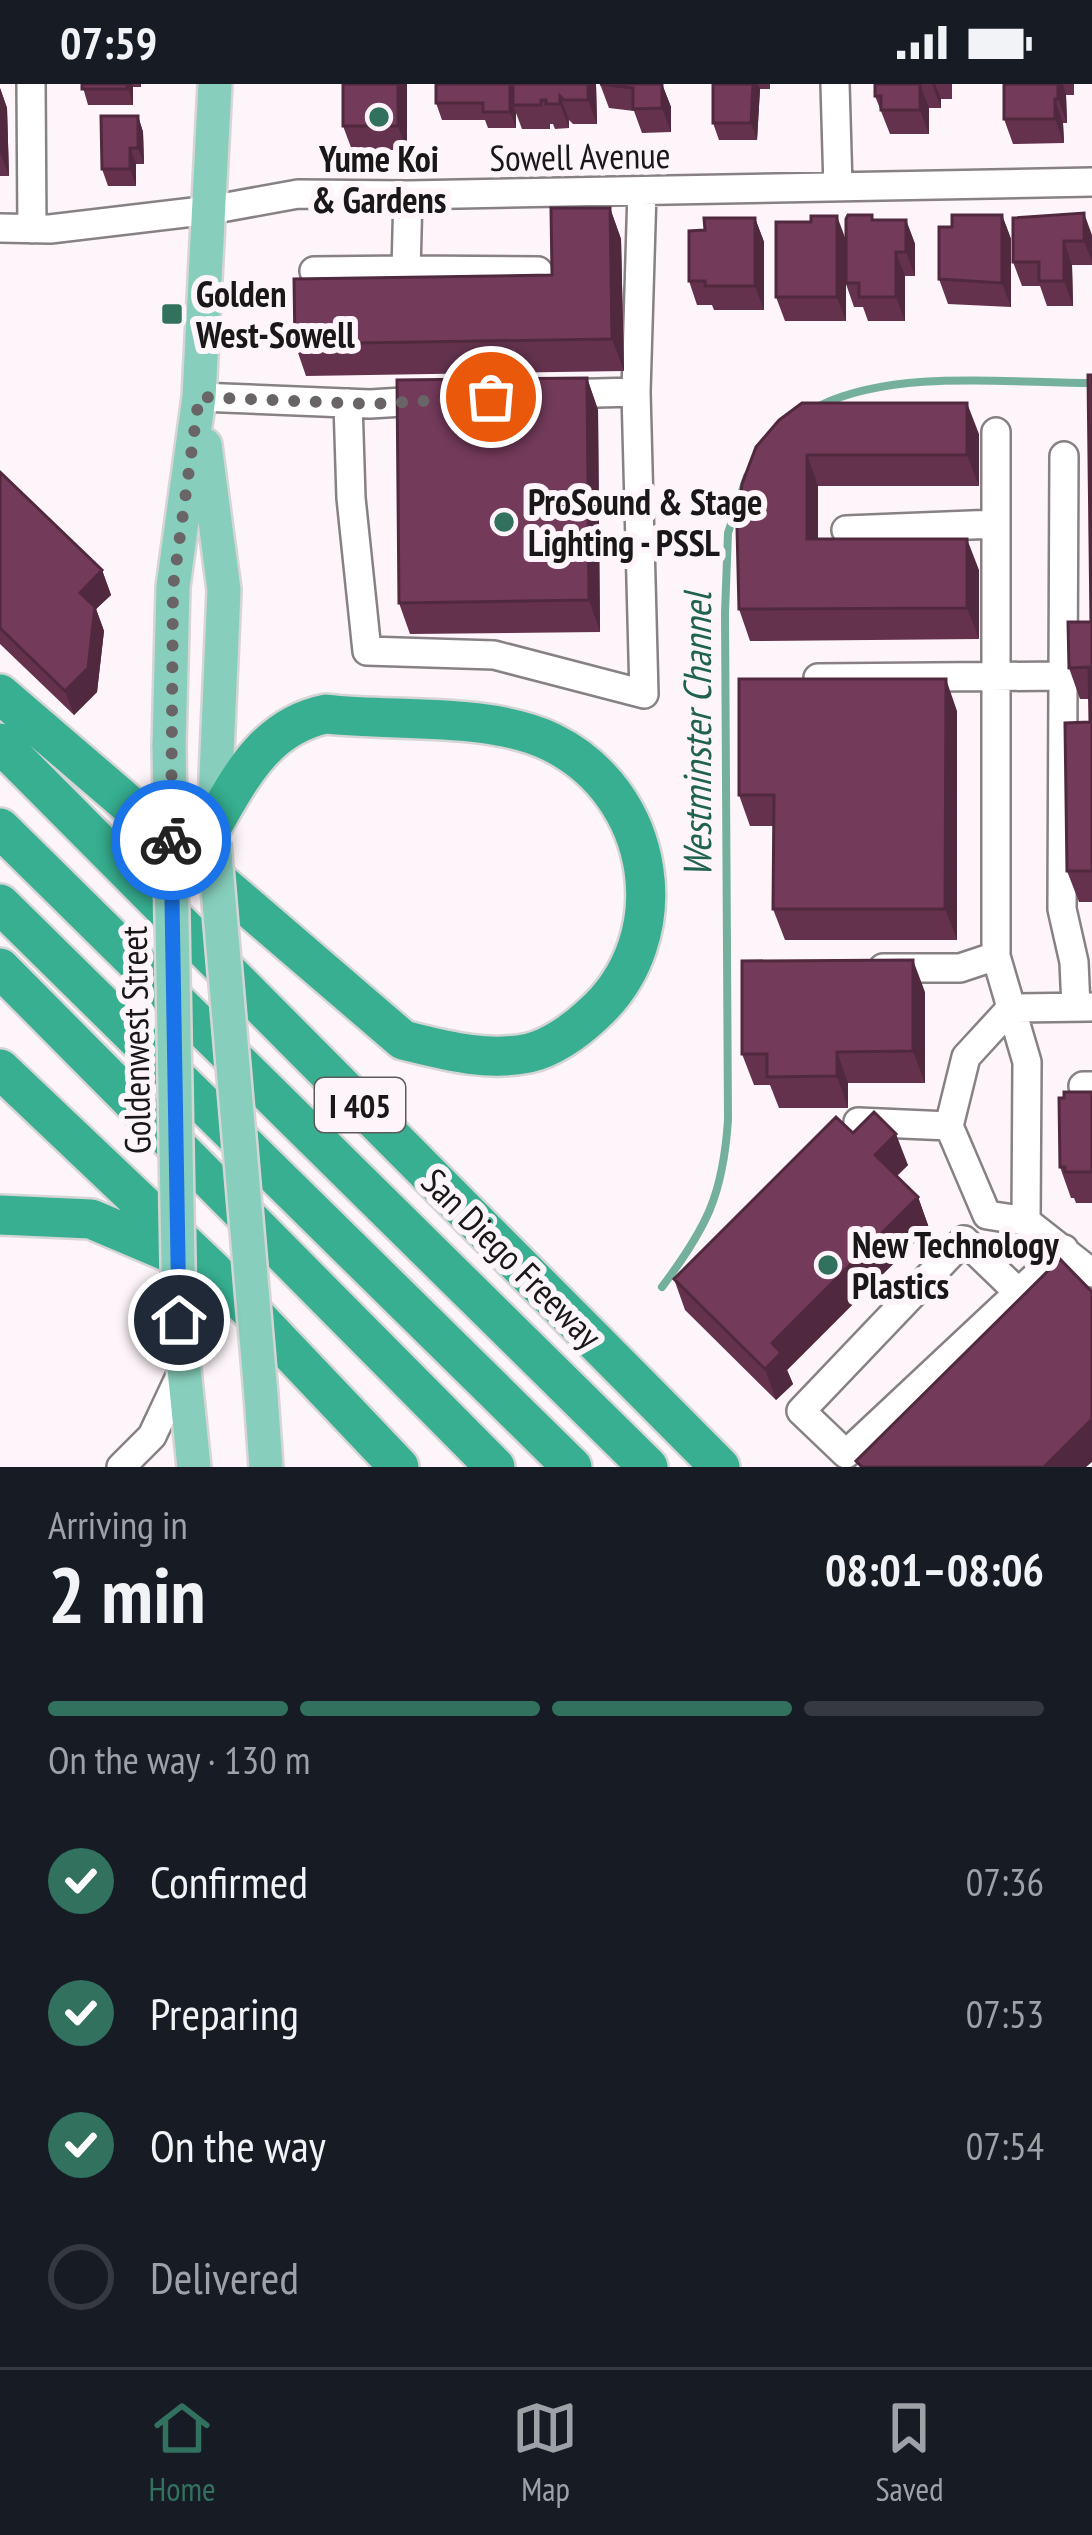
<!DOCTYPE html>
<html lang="en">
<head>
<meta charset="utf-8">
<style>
  body { margin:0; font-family:"PT Sans Narrow",sans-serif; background:#242831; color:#f1f3f6; height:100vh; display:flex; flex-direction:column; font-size:45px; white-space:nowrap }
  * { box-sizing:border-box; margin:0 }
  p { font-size:39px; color:#9ea1a6 }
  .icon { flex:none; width:66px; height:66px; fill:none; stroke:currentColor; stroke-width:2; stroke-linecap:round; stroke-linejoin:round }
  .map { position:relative; height:1383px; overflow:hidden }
  .details { display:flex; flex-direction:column; background:#171b24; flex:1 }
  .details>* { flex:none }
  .pin { position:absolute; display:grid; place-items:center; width:102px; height:102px; color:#fff; margin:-51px; border:6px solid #fff; border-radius:50%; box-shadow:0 3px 12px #0007 }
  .courier { position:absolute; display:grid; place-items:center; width:120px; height:120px; margin:-60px; border:9px solid #1a73e8; border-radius:50%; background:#fff; color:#222; box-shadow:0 3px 15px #0007 }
  .summary em { font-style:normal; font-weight:700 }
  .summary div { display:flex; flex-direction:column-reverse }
  .summary { display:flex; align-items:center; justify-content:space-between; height:204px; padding:0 48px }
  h1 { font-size:78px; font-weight:700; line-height:90px }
  .bar { display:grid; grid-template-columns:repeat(4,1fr); gap:18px 12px; align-content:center; height:144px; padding:0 48px }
  .bar i { height:15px; border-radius:9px; background:#363941 }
  .bar .current { background:#32715e }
  .bar p { grid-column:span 4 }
  ol { padding:0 48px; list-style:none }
  li { display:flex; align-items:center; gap:36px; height:132px }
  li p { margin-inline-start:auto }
  li .icon { padding:12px; border-radius:50%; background:#32715e; color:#fff; stroke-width:4 }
  li:last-child { color:#9ea1a6 }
  li i { width:66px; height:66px; border:6px solid #363941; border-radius:50% }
  .status { display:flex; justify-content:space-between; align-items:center; height:84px; padding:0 60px; background:#171b24; direction:ltr }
  .status svg { height:33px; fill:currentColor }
  .tab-bar { display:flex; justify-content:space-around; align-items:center; height:168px; border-top:3px solid #363941; background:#171b24; font-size:33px; color:#9ea1a6 }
  .tab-bar a { display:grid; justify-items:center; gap:6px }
  .tab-bar .current { color:#32715e }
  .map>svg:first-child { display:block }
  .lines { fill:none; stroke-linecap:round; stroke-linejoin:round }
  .stream { stroke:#75b09d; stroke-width:8 }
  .minor-casing { stroke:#888184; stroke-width:32 }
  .major-casing { stroke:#d6d5d5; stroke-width:38 }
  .highway-casing { stroke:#d6d5d5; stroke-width:44 }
  .minor { stroke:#fff; stroke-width:27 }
  .major { stroke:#87cfbc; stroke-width:33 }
  .highway { stroke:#37af90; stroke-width:39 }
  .major-bridge-casing { stroke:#d6d5d5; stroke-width:38; stroke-linecap:butt }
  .major-bridge { stroke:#87cfbc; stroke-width:33 }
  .wall { fill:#64324d }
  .shaded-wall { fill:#51293f }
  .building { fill:#743a5a; stroke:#51293f; stroke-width:3 }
  .done { stroke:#696567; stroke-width:12; stroke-dasharray:0 21.6 }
  .route { stroke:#1a73e8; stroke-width:15 }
  .poi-dot { fill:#32715e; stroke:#fdf5f9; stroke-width:4.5 }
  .labels { text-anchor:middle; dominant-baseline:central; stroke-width:12; stroke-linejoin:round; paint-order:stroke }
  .shield { fill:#fdf5f9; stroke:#5d5a5c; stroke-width:3 }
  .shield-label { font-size:33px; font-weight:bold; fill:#191718 }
  .street-label { font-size:36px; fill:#191718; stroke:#fdf5f9 }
  .poi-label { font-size:36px; font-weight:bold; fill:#191718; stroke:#fdf5f9; text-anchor:start }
  .water-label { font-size:39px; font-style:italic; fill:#206250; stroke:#fdf5f9 }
</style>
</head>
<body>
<div class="status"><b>07:59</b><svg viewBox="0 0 49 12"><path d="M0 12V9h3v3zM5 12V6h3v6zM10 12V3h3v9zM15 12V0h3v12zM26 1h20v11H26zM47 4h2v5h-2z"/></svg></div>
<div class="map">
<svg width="1092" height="1383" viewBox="0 0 1092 1383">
  <rect width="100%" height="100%" fill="#fdf5f9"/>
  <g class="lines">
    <!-- stream -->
    <path class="stream" d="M821,321c77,-36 186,-22 271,-22
      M662,1203c45,-60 61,-92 66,-167l-3,-507 3,-80 19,-57"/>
    <!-- minor casing -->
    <g class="minor-casing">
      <path id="minor" d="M31,0l1,145
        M835,0l3,103
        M408,111l-2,75 132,1
        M0,144l50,1 160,-19 88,-16 110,1 684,-13
        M314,187l92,-1
        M636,308l6,-201
        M199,313l171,7 65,-4
        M348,319l3,95 16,153 127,4 150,39 -8,-302 -79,2
        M996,348v524l31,106 -1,159 66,52
        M1064,372l-2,453 12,53 2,45
        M846,446l150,-6
        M818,594l245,-2
        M883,884h77l36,-12
        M1011,924l-45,49 -17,69 38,89 39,6
        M1011,924l79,-1
        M1083,1002h9
        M858,1038l91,4
        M1018,1208l-54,-52 -163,171 45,43 187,-175 31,-30
        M121,1383l31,-31 30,-64"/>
    </g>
    <!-- major casing -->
    <g class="major-casing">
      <path id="major" d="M205,361l19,145 -10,234
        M169,662l4,-159 26,-190 16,-313
        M179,1236l15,147
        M261,1311l5,72"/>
    </g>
    <!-- highway casing -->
    <g class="highway-casing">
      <path id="highway" d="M0,610l403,346c41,10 83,22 126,13 22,-5 46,-22 62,-37 89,-78 65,-223 -40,-274 -62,-30 -156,-20 -225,-28 -59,12 -84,60 -112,109
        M0,659l720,724
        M0,744l648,639
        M0,820l572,563
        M0,884l495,499
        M0,985l213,202 186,196
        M0,1131l91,4 99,42"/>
    </g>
    <!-- minor -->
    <use href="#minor" class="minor"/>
    <!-- major -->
    <use href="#major" class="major"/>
    <!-- highway -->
    <use href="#highway" class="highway"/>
    <!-- major-bridge casing -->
    <g class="major-bridge-casing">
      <path id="major-bridge" d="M169,662l10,574
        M214,759l47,552"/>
    </g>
    <!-- major-bridge -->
    <use href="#major-bridge" class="major-bridge"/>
  </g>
  <!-- wall -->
  <path class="wall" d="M82,0h59v3h-8v18h-45z
    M343,0h64v66h-55l-9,-24z
    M436,0h75l2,6v-6h83l1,40h-24l-4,-4v8l-14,1 -2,-5h-3v5h-28l-6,-16v15h-28l-3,-8h-43l-6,-17z
    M600,0h62l9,23v25l-29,1 -8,-22 -25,-3z
    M713,0h57v5h-10l-3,51h-38l-6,-17z
    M875,0h77v15h-11v9h-12v26h-39l-15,-38z
    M1004,0h70v11h-8l1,28h-4l1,20 -51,1 -9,-25z
    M0,4l7,20 2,68h-9z
    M138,32l5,16 1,32h-8v22h-28l-6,-17z
    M610,124l11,31 3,132 -318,5 -11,-32 257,-69z
    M872,131l2,5h32l9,24v32h-10v45h-37l-5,-14h-9l-8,-23v37h-61l-9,-24z
    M1002,131l9,24v68l-63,-3 -9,-25 13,-52z
    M755,134l9,24v68h-50l-2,-5h-15l-8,-24 16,-51z
    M1013,134l79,17v30h-20l1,41h-26l-7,-20h-18l-9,-24z
    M1092,291v527h-13l-12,-31 23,-149v-23h-10l-11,-31 22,-46z
    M587,294l11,32 2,222 -190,2 -11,-31z
    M979,350v52h-161v53l161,31v69l-229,2 -11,-32 17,-162z
    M0,388l102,98 9,25 -15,14 8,22 -7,61 -23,23 -74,-71z
    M957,627v229h-172l-12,-31v-83h-23l-11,-31z
    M925,908v91h-77v25h-69l-9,-23h-16l-12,-31z
    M1092,1008v111h-16l-2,-5h-3l-11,-31z
    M853,1049l55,32 -11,11 21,21 11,31 -142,142 6,14 -17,16 -91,-90 -11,-31z"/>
  <!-- shaded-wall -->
  <path class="shaded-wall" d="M127,0h5l1,3v18z
    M398,0h9v66l-9,-24z
    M510,0l6,14 -3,7 3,8v15l-6,-16z
    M588,0h8l1,40 -9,-24z
    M662,0l9,23v25l-9,-24z
    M753,0h5l2,5 -3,51 -6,-17z
    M920,0l9,24v26l-9,-24z
    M932,0h3l6,15v9z
    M1058,0h5l3,11 1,28 -9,-24z
    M0,4l7,20 2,68 -9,-24z
    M560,12l9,24v8l-9,-24z
    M1055,15l8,24 1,20 -9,-24z
    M138,32l5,16 1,32 -6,-16z
    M130,64l6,16v22l-6,-17z
    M610,124l11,31 3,132 -12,-32z
    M1084,129l8,22v27l-8,-21z
    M1002,131l9,24v68l-9,-24z
    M837,132l9,24v81l-9,-24z
    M755,134l9,24v68l-9,-24z
    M906,136l9,24v32l-9,-24z
    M1064,157l8,24 1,41 -9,-25z
    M896,168l9,24v45l-9,-24z
    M587,294l11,32 2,222 -11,-32z
    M967,319l12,31v52l-12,-31z
    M807,371l11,31v84l-11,-31z
    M967,455l12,31v69l-12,-31z
    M102,486l9,25 -15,14 8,22 -7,61 -23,23 -9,-24 15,-98z
    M946,595l11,32v229l-12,-31z
    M913,876l12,32v91l-12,-32z
    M837,968l11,31v25l-11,-32z
    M896,1050l12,31 -22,21 -11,-31z
    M918,1113l11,31 -142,142 6,14 -17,16 -11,-31 7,-26z
    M1092,1335v43l-6,5h-42z"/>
  <!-- building -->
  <path class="building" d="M82,0h45v5h-45z
    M343,0h55v42h-55z
    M436,0h74v28h-27v-9h-47z
    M513,0h75v16h-24l-4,-4v8h-14v-4h-5v5h-28z
    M600,0h62v24l-29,1v-21z
    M713,0h40l-2,39h-38z
    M875,0h45v26h-39v-14h-6z
    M1004,0h54v15h-3v20h-51z
    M101,32h37v32h-8v21h-28z
    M551,124h59l2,131 -317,5 -1,-65 258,-4z
    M1084,129v28h-20v40h-25v-19h-26v-44z
    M848,131h24v5h34v32h-10v45h-37v-14h-13v-64z
    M952,131h50v68l-63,-4v-52h13z
    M811,132h26v81h-61v-75h35z
    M704,134h51v68h-50v-5h-16v-50l16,-1z
    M1088,291h4v496h-25l-2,-148 25,-1 -1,-55 -20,1 -1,-46h23z
    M587,294l2,222 -190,3 -2,-223z
    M802,319h165v52h-160v84h160v69l-228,1 -2,-81 5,-44 14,-37 23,-27z
    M0,388l102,98 -22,23 15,14 -7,61 -23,23 -65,-63z
    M739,595h207l-1,230h-172l1,-114h-35z
    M913,876v91l-76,1v24l-70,1v-23h-25v-93z
    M1064,1008h28v80h-27v-5h-5l-1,-69h5z
    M874,1028l22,22 -21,21 43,42 -146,146 9,10 -16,16 -91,-90 162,-162 17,16z
    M1060,1175l32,33v127l-48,48h-182l-6,-6z"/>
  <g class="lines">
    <!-- done -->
    <path class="done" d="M171,756l2,-253 26,-190 171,7 121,-7"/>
    <!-- route -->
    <path class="route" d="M171,756l8,480"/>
  </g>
  <!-- markers -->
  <g class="poi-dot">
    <circle cx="379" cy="33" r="12"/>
    <rect x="160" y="218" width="24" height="24" rx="6"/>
    <circle cx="504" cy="438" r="12"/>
    <circle cx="828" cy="1181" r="12"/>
  </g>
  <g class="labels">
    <!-- shield labels -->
    <rect class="shield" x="315" y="994" width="90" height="54" rx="9"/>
    <g class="shield-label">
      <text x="360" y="1021">I 405</text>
    </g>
    <!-- street labels -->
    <g class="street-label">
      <text transform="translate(580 72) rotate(-1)">Sowell Avenue</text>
      <text transform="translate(135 956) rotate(-91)">Goldenwest Street</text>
      <text transform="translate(512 1174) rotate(45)">San Diego Freeway</text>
    </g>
    <!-- poi labels -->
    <g class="poi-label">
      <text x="379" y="74" text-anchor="middle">Yume Koi<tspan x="379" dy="41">&amp; Gardens</tspan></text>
      <text x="196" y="209">Golden<tspan x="196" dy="41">West-Sowell</tspan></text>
      <text x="528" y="417">ProSound &amp; Stage<tspan x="528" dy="41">Lighting - PSSL</tspan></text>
      <text x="852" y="1160">New Technology<tspan x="852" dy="41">Plastics</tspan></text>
    </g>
    <!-- water labels -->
    <g class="water-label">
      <text transform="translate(696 651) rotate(-90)">Westminster Channel</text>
    </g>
  </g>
</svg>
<div class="pin" style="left:491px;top:313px;background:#ea580c"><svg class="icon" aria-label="bag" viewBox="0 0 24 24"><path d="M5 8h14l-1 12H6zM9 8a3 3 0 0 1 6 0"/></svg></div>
<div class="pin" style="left:179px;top:1236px;background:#1f2937"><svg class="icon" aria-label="home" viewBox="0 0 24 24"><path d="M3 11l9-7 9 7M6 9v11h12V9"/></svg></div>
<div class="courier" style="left:171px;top:756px"><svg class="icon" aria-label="bike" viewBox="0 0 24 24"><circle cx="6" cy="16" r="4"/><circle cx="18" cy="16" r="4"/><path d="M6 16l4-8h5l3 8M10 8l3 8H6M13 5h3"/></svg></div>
</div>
<section class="details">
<div class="summary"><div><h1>2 min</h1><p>Arriving in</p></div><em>08:01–08:06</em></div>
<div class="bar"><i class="current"></i><i class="current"></i><i class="current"></i><i></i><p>On the way · 130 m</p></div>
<ol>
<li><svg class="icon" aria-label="check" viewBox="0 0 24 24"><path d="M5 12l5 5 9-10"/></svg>Confirmed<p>07:36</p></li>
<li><svg class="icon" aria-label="check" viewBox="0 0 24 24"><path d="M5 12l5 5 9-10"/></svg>Preparing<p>07:53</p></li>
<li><svg class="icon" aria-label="check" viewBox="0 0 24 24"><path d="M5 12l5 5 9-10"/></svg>On the way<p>07:54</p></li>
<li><i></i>Delivered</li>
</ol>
</section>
<nav class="tab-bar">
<a class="current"><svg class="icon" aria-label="home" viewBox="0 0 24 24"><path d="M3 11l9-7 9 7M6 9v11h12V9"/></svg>Home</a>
<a><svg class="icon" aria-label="map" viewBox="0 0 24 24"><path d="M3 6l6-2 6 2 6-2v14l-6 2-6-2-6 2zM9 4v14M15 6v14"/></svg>Map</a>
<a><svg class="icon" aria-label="saved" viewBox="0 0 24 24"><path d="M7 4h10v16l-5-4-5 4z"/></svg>Saved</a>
</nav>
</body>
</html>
